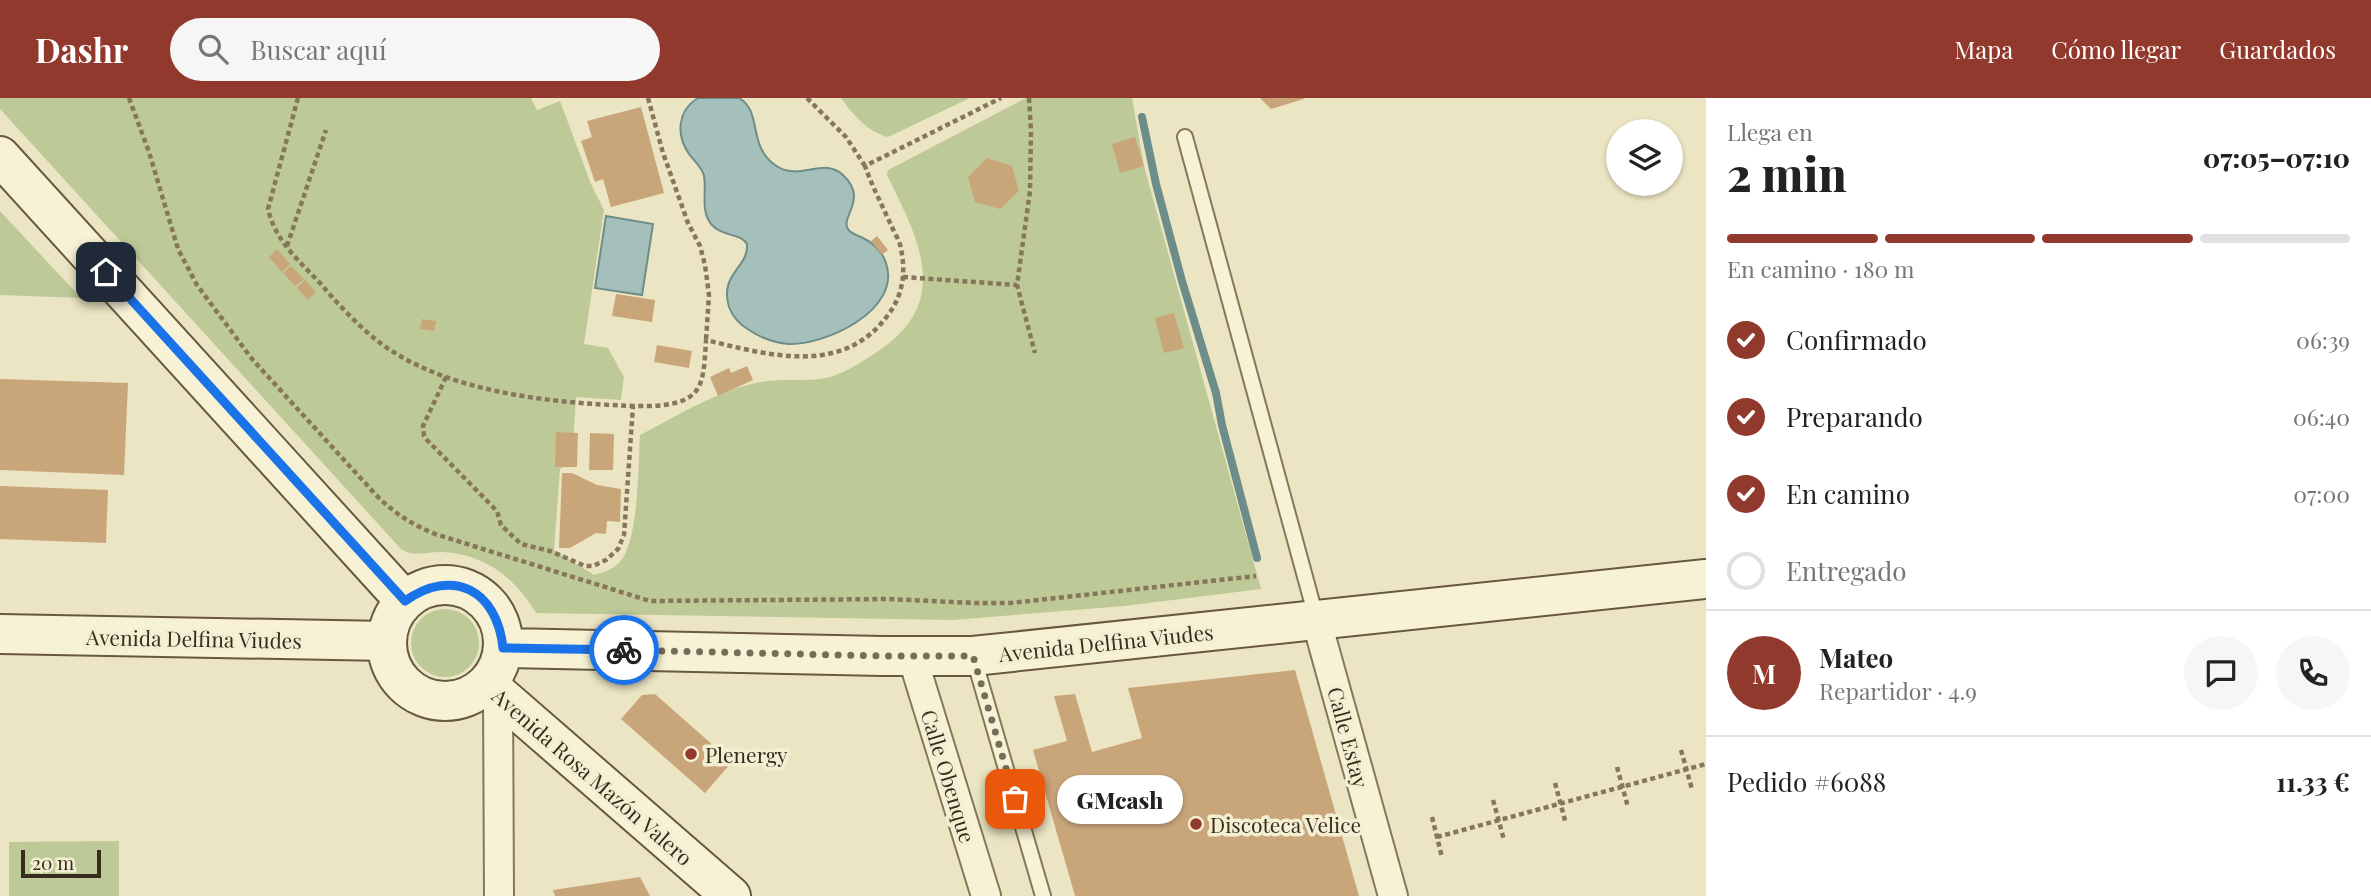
<!DOCTYPE html>
<html lang="es">
<head>
<meta charset="utf-8">
<style>
  body { margin:0; font-family:"Playfair Display",serif; background:#f6f6f6; color:#222; height:100vh; display:flex; flex-direction:column; font-size:26px; white-space:nowrap }
  * { box-sizing:border-box; margin:0 }
  p { font-size:23px; color:#767676 }
  .icon { flex:none; width:38px; height:38px; fill:none; stroke:currentColor; stroke-width:2; stroke-linecap:round; stroke-linejoin:round }
  .map { position:relative; flex:1; overflow:hidden }
  .panel { display:flex; flex-direction:column; background:#fff; width:665px }
  .panel>* { flex:none }
  .fabs { position:absolute; left:1606px; top:21px; display:grid; gap:14px }
  .fabs a { display:grid; place-items:center; width:77px; height:77px; border-radius:50%; background:#fff; box-shadow:0 2px 5px #0004; font-size:35px }
  .scale { position:absolute; left:21px; bottom:18px; width:80px; box-sizing:border-box; padding-left:7px; border:4px solid #362d1e; border-top:0; font-size:19px; line-height:24px; white-space:nowrap; color:#362d1e; -webkit-text-stroke:5px #f4eed2; paint-order:stroke }
  .pin { position:absolute; display:grid; place-items:center; width:60px; height:60px; color:#fff; margin:-30px; border-radius:14px; box-shadow:0 4px 10px #0006 }
  .courier { position:absolute; display:grid; place-items:center; width:70px; height:70px; margin:-35px; border:5px solid #1a73e8; border-radius:50%; background:#fff; color:#222; box-shadow:0 2px 9px #0007 }
  .bubble { position:absolute; height:49px; border-radius:24px; background:#fff; box-shadow:0 2px 5px #0004; font-size:23px; font-weight:800; line-height:49px; text-align:center }
  .summary em { font-style:normal; font-weight:800 }
  .summary div { display:flex; flex-direction:column-reverse }
  .summary { display:flex; align-items:center; justify-content:space-between; height:119px; padding:0 21px }
  h1 { font-size:46px; font-weight:800; line-height:52px }
  .bar { display:grid; grid-template-columns:repeat(4,1fr); gap:10px 7px; align-content:center; height:84px; padding:0 21px }
  .bar i { height:9px; border-radius:5px; background:#e0e0e0 }
  .bar .active { background:#92392d }
  .bar p { grid-column:span 4 }
  .line { display:flex; align-items:center; gap:18px; padding:0 21px; border-top:2px solid #e0e0e0 }
  .line div { flex:1 }
  .round { display:grid; place-items:center; flex:none; width:74px; height:74px; border-radius:37px; background:#f6f6f6 }
  ol { padding:0 21px; list-style:none }
  li { display:flex; align-items:center; gap:21px; height:77px }
  li p { margin-inline-start:auto }
  li .icon { padding:7px; border-radius:50%; background:#92392d; color:#fff; stroke-width:4 }
  li:last-child { color:#767676 }
  li i { width:38px; height:38px; border:4px solid #e0e0e0; border-radius:50% }
  header { display:flex; align-items:center; gap:42px; box-sizing:border-box; height:98px; padding:0 35px; background:#92392d; color:#fff }
  header strong { font-size:33px }
  nav { display:flex; gap:38px; margin-inline-start:auto; font-size:24px }
  .search { width:490px; height:63px; background:#f6f6f6; display:flex; align-items:center; gap:18px; box-sizing:border-box; padding:0 24px; border-radius:38px; color:#767676; font-size:26px }
  main { display:flex; flex:1; min-height:0 }
  .map>svg:first-child { display:block }
  .green { fill:#bdca97 }
  .water { fill:#a5bfbb; stroke:#6c8d89; stroke-width:2 }
  .lines { fill:none; stroke-linecap:round; stroke-linejoin:round }
  .stream { stroke:#6c8d89; stroke-width:8 }
  .building { fill:#c9a57a }
  .lane-casing { stroke:#86775a; stroke-width:18 }
  .street-casing { stroke:#86775a; stroke-width:32 }
  .secondary-casing { stroke:#67583e; stroke-width:42 }
  .path { stroke:#86775a; stroke-width:4.5; stroke-dasharray:5 3.5; stroke-linecap:butt }
  .lane { stroke:#f7f2d6; stroke-width:14 }
  .street { stroke:#f7f2d6; stroke-width:28 }
  .secondary { stroke:#f7f2d6; stroke-width:38 }
  .done { stroke:#766d58; stroke-width:7; stroke-dasharray:0 12.6 }
  .route { stroke:#1a73e8; stroke-width:9 }
  .poi-dot { fill:#92392d; stroke:#f4eed2; stroke-width:2.5 }
  .labels { text-anchor:middle; dominant-baseline:central; stroke-width:7; stroke-linejoin:round; paint-order:stroke }
  .street-label { font-size:21px; fill:#362d1e; stroke:#f4eed2 }
  .poi-label { font-size:21px; fill:#362d1e; stroke:#f4eed2; text-anchor:start }
</style>
</head>
<body>
<header>
<strong>Dashr</strong>
<div class="search"><svg class="icon" aria-label="search" viewBox="0 0 24 24"><circle cx="10" cy="10" r="6"/><path d="M15 15l6 6"/></svg>Buscar aquí</div>
<nav><a>Mapa</a><a>Cómo llegar</a><a>Guardados</a></nav>
</header>
<main>
<div class="map">
<svg width="1706" height="798" viewBox="0 0 1706 798">
  <rect width="100%" height="100%" fill="#ece5c3"/>
  <!-- green -->
  <path class="green" d="M0,0h531l6,12 23,-9 31,83 13,26 -20,134 24,4 16,29 -3,23 -45,-3 -4,64 -12,8 -6,81 40,25c11,-3 21,-6 28,-16 17,-24 16,-93 18,-124 37,-19 75,-43 116,-52 24,-6 51,0 74,-6 17,-5 33,-16 47,-25 76,-50 42,-112 10,-177l1,-5 138,-72h106l12,68 117,423 -137,17 -171,14 -417,-7c-21,-35 -51,-59 -93,-61 -15,-1 -29,6 -42,-3l-401,-440z
    M841,0h129l-82,39c-20,-5 -35,-22 -47,-39z
    M0,113l81,87 -81,-3z
    M411 545a34 34 0 1 1 68 0a34 34 0 1 1-68 0Z
    M119,743v55h-110v-54z"/>
  <!-- water -->
  <path class="water" d="M698,0h41c24,14 8,47 36,67 25,18 49,-10 69,11 24,23 -4,42 4,53 2,4 8,6 13,8 11,5 21,14 25,26 16,47 -60,82 -97,81 -14,-1 -28,-6 -40,-14 -9,-5 -16,-13 -20,-23 -10,-34 20,-39 18,-63 -6,-11 -25,-7 -36,-20 -11,-15 -4,-32 -7,-48 -1,-8 -10,-15 -15,-22 -13,-19 -12,-43 9,-56z
    M606,118l47,8 -11,71 -47,-7z"/>
  <g class="lines">
    <!-- stream -->
    <path class="stream" d="M1142,19l14,67 26,97 34,112 6,32 35,133"/>
  </g>
  <!-- building -->
  <path class="building" d="M1260,0h44v1l-33,10z
    M641,9l23,86 -53,14 -8,-28 -8,3 -14,-41 11,-4 -5,-16z
    M1135,39l9,29 -24,7 -8,-29z
    M987,60l25,8 7,25 -19,18 -25,-7 -7,-25z
    M877,138l11,14 -6,5 -11,-14z
    M277,151l13,15 -8,8 -13,-15z
    M291,168l13,13 -9,7 -12,-13z
    M305,182l11,12 -8,8 -11,-12z
    M616,196l39,6 -3,22 -40,-6z
    M1174,215l10,35 -20,5 -9,-35z
    M422,221l14,2 -2,10 -14,-2z
    M657,247l35,6 -3,17 -35,-6z
    M747,268l6,14 -35,16 -8,-19 19,-9 2,5z
    M0,281l128,4 -4,92 -124,-5z
    M556,334l22,1 -1,34h-22z
    M590,335l24,1 -1,36h-24z
    M562,375h10l25,12 24,4 -1,33 -13,-1 -1,13 -10,-1 -26,15h-11z
    M0,388l108,4 -2,53 -106,-4z
    M1295,572l64,226h-284l-42,-146 34,-9 -13,-45 21,-2 17,58 50,-14 -14,-50z
    M655,596l77,68 -27,31 -84,-74 21,-24z
    M640,779l10,19h-95l-2,-6z"/>
  <g class="lines">
    <!-- lane casing -->
    <g class="lane-casing">
      <path id="lane" d="M1185,39l131,480
        M974,561l69,237"/>
    </g>
    <!-- street casing -->
    <g class="street-casing">
      <path id="street" d="M1316,521l77,277
        M912,558l74,240
        M498,595l1,203"/>
    </g>
    <!-- secondary casing -->
    <g class="secondary-casing">
      <path id="secondary" d="M0,58l405,445
        M387 545a58 58 0 1 1 116 0a58 58 0 1 1-116 0Z
        M0,536l387,7
        M503,550l380,8h90l733,-77
        M487,586l244,212"/>
    </g>
    <!-- path -->
    <path class="path" d="M129,0l20,54 29,97 19,36 55,74 124,136c18,18 35,29 59,39l215,67 239,-2 85,4h37l245,-27
      M298,0l-30,111c7,31 30,51 51,73 18,21 38,43 60,60 67,51 173,61 254,64
      M648,0l15,55 25,70 12,23 5,19 4,30 -3,45
      M807,0l39,39 19,29
      M1029,0l2,32 -1,61 -13,94 18,68
      M287,148l39,-116
      M903,179l114,8
      M446,279l-23,49 1,10 3,4 70,71 4,14 20,19 29,7 35,15h8l13,-6 12,-11 6,-14 9,-129c20,0 58,2 67,-22 5,-13 5,-30 6,-44 62,15 137,37 182,-25 15,-20 18,-42 13,-66 -1,-8 -7,-17 -10,-24 -9,-20 -19,-39 -26,-59l136,-68
      M1681,652l11,39
      M1617,669l11,40
      M1555,685l11,41
      M1493,702l11,40
      M1432,719l10,40
      M1437,739l269,-73"/>
    <!-- lane -->
    <use href="#lane" class="lane"/>
    <!-- street -->
    <use href="#street" class="street"/>
    <!-- secondary -->
    <use href="#secondary" class="secondary"/>
  </g>
  <g class="lines">
    <!-- done -->
    <path class="done" d="M624,552l259,6h90l42,143"/>
    <!-- route -->
    <path class="route" d="M106,174l299,329c48,-34 92,-11 98,47l121,2"/>
  </g>
  <!-- markers -->
  <g class="poi-dot">
    <circle cx="691" cy="656" r="7"/>
    <circle cx="1196" cy="726" r="7"/>
  </g>
  <g class="labels">
    <!-- street labels -->
    <g class="street-label">
      <text transform="translate(194 540) rotate(1)">Avenida Delfina Viudes</text>
      <text transform="translate(1106 544) rotate(-6)">Avenida Delfina Viudes</text>
      <text transform="translate(1349 639) rotate(75)">Calle Estay</text>
      <text transform="translate(593 678) rotate(41)">Avenida Rosa Mazón Valero</text>
      <text transform="translate(949 678) rotate(73)">Calle Obenque</text>
    </g>
    <!-- poi labels -->
    <g class="poi-label">
      <text x="705" y="656">Plenergy</text>
      <text x="1210" y="726">Discoteca Velice</text>
    </g>
  </g>
</svg>
<div class="fabs">
<a><svg class="icon" aria-label="layers" viewBox="0 0 24 24"><path d="M12 4l9 5-9 5-9-5zM3 14l9 5 9-5"/></svg></a>
</div>
<div class="scale">20 m</div>
<div class="pin" style="left:1015px;top:701px;background:#ea580c"><svg class="icon" aria-label="bag" viewBox="0 0 24 24"><path d="M5 8h14l-1 12H6zM9 8a3 3 0 0 1 6 0"/></svg></div>
<div class="pin" style="left:106px;top:174px;background:#1f2937"><svg class="icon" aria-label="home" viewBox="0 0 24 24"><path d="M3 11l9-7 9 7M6 9v11h12V9"/></svg></div>
<div class="courier" style="left:624px;top:552px"><svg class="icon" aria-label="bike" viewBox="0 0 24 24"><circle cx="6" cy="16" r="4"/><circle cx="18" cy="16" r="4"/><path d="M6 16l4-8h5l3 8M10 8l3 8H6M13 5h3"/></svg></div>
<div class="bubble" style="left:1057px;top:677px;width:126px">GMcash</div>
</div>
<section class="panel">
<div class="summary"><div><h1>2 min</h1><p>Llega en</p></div><em>07:05–07:10</em></div>
<div class="bar"><i class="active"></i><i class="active"></i><i class="active"></i><i></i><p>En camino · 180 m</p></div>
<ol>
<li><svg class="icon" aria-label="check" viewBox="0 0 24 24"><path d="M5 12l5 5 9-10"/></svg>Confirmado<p>06:39</p></li>
<li><svg class="icon" aria-label="check" viewBox="0 0 24 24"><path d="M5 12l5 5 9-10"/></svg>Preparando<p>06:40</p></li>
<li><svg class="icon" aria-label="check" viewBox="0 0 24 24"><path d="M5 12l5 5 9-10"/></svg>En camino<p>07:00</p></li>
<li><i></i>Entregado</li>
</ol>
<div class="line" style="height:126px"><b class="round" style="background:#92392d;color:#fff">M</b><div><b>Mateo</b><p>Repartidor · 4.9</p></div><a class="round"><svg class="icon" aria-label="chat" viewBox="0 0 24 24"><path d="M4 5h16v11H9l-5 4z"/></svg></a><a class="round"><svg class="icon" aria-label="phone" viewBox="0 0 24 24"><path d="M5 4h4l2 5-3 2q2 4 5 5l2-3 5 2v4C11 20 4 13 5 4z"/></svg></a></div>
<div class="line" style="height:91px"><div>Pedido #6088</div><b>11.33 €</b></div>
</section>
</main>
</body>
</html>
